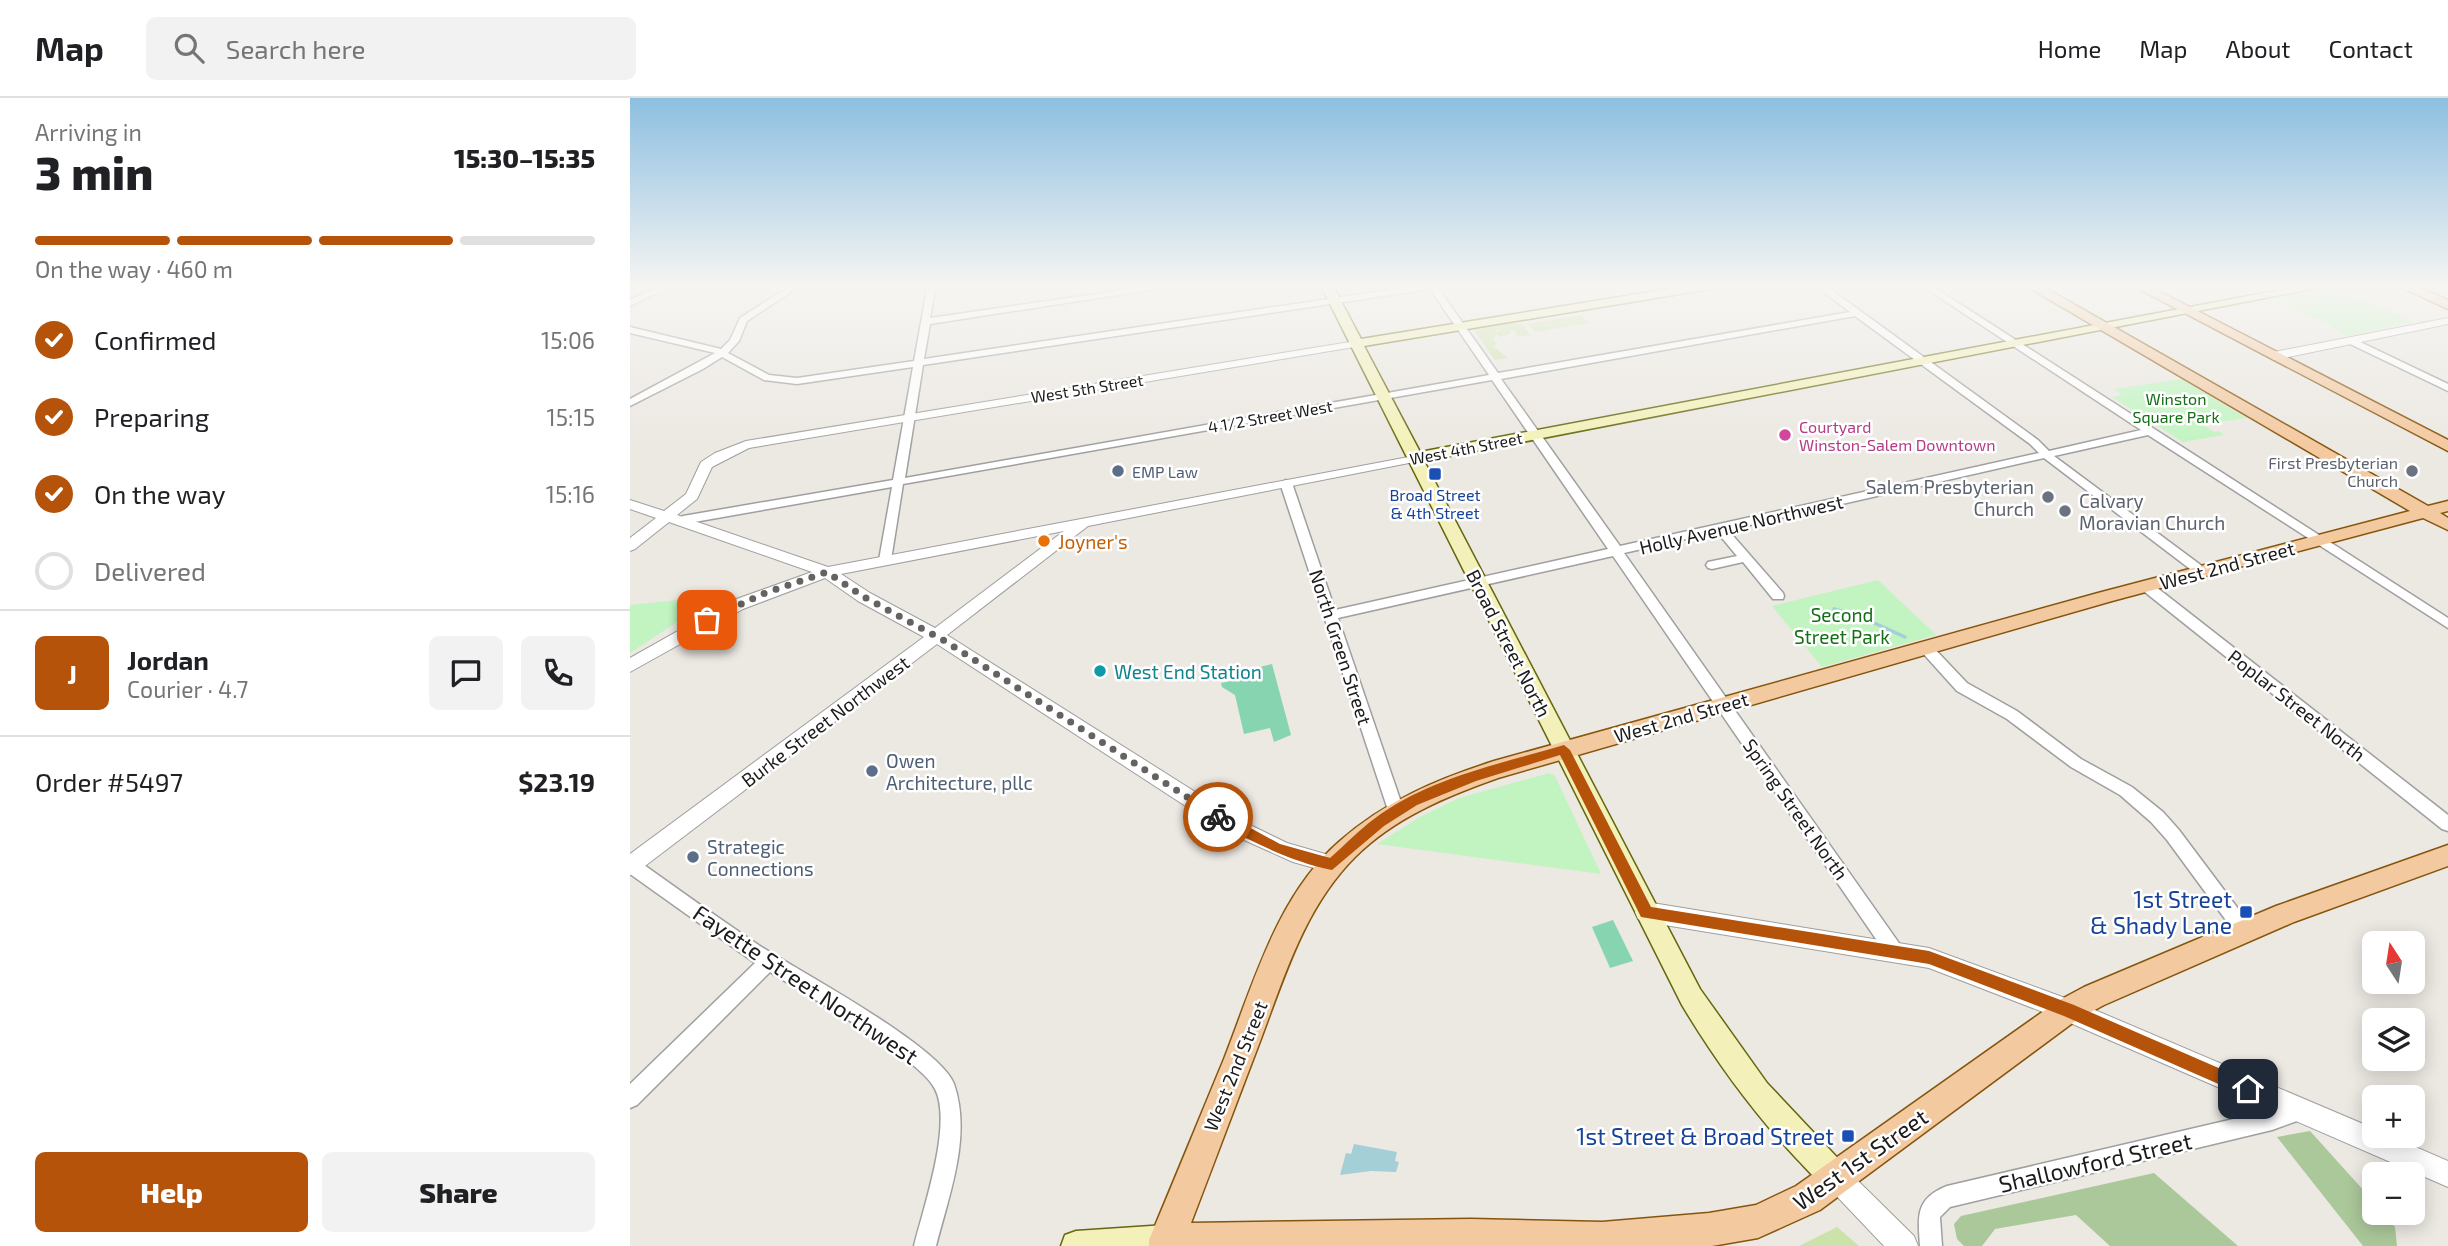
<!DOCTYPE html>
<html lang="en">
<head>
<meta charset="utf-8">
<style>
  body { margin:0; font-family:"Exo 2",sans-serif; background:#f2f2f2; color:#202124; height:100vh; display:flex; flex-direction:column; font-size:26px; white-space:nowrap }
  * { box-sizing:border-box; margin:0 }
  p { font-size:23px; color:#757577 }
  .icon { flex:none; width:38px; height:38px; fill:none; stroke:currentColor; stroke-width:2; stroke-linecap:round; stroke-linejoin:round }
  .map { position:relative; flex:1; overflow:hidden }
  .panel { display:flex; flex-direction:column; background:#fff; width:630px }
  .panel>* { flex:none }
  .needle { width:46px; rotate:348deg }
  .fabs { position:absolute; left:1732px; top:833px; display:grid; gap:14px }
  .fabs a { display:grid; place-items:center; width:63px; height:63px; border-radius:10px; background:#fff; box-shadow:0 4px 18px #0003; font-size:35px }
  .pin { position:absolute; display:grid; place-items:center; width:60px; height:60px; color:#fff; margin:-30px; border-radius:14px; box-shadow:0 4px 10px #0006 }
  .courier { position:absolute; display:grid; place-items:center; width:70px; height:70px; margin:-35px; border:5px solid #b45309; border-radius:50%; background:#fff; color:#222; box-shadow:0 2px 9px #0007 }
  .summary em { font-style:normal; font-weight:800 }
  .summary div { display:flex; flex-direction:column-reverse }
  .summary { display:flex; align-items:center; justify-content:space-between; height:119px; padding:0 35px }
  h1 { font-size:46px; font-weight:800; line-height:52px }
  .bar { display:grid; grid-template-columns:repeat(4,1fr); gap:10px 7px; align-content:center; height:84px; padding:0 35px }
  .bar i { height:9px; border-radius:5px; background:#e0e0e0 }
  .bar .selected { background:#b45309 }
  .bar p { grid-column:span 4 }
  .line { display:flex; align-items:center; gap:18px; padding:0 35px; border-top:2px solid #e0e0e0 }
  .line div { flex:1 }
  .round { display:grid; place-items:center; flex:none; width:74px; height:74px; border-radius:10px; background:#f2f2f2 }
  ol { padding:0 35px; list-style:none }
  li { display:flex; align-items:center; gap:21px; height:77px }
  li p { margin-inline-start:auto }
  li .icon { padding:7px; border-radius:50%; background:#b45309; color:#fff; stroke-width:4 }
  li:last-child { color:#757577 }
  li i { width:38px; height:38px; border:4px solid #e0e0e0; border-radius:50% }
  .action { display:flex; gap:14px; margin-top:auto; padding:14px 35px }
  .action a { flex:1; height:80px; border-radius:10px; background:#b45309; color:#fff; font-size:28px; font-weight:800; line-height:80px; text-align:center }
  .action a+a { background:#f2f2f2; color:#202124 }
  header { display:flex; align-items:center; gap:42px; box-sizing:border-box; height:98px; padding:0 35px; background:#fff; border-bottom:2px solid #e0e0e0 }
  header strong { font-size:33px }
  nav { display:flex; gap:38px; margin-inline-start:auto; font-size:24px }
  .search { width:490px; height:63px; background:#f2f2f2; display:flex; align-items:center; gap:18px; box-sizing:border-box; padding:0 24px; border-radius:10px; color:#757577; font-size:26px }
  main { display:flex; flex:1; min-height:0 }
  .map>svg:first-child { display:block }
  .grass { fill:#cbe2ab }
  .forest { fill:#abc89a }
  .park { fill:#c1f4c1 }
  .pitch { fill:#86d5b0 }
  .water { fill:#a5cfd6 }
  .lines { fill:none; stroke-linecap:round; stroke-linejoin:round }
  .stream { stroke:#a5cfd6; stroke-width:3.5 }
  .minor-casing { stroke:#9f9f9f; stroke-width:3 }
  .tertiary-casing { stroke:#9f9f9f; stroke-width:2 }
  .secondary-casing { stroke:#64670e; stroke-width:3 }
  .primary-casing { stroke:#86550d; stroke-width:3 }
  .minor { fill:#fff; fill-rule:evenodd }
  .tertiary { fill:#fff; fill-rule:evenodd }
  .secondary { fill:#f3f1b9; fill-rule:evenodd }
  .primary { fill:#f3c9a0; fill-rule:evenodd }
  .route { fill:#b45309 }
  .done { stroke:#646361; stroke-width:7; stroke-dasharray:0 12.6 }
  .hotel-dot { fill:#d1479c; stroke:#fff; stroke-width:2.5 }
  .service-dot { fill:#5c6f8a; stroke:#fff; stroke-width:2.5 }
  .worship-dot { fill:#6b7280; stroke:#fff; stroke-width:2.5 }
  .transit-dot { fill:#1a4fb4; stroke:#fff; stroke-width:2.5 }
  .food-dot { fill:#e8710a; stroke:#fff; stroke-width:2.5 }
  .culture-dot { fill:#0f9aa8; stroke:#fff; stroke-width:2.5 }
  .labels { text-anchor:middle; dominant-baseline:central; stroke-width:5; stroke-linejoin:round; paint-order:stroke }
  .far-street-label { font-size:16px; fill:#1b1b1b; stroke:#fff }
  .far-park-label { font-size:16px; fill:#146e15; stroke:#fff }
  .far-hotel-label { font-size:16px; fill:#b23c85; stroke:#fff; text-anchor:start }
  .far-worship-label { font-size:16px; fill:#5b616d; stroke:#fff; text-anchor:end }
  .far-service-label { font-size:16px; fill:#4e5e75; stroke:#fff; text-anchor:start }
  .far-transit-label { font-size:16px; fill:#164399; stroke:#fff }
  .worship-label { font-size:19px; fill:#5b616d; stroke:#fff; text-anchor:end }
  .street-label { font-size:19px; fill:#1b1b1b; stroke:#fff }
  .food-label { font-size:19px; fill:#c56008; stroke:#fff; text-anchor:start }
  .park-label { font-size:19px; fill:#146e15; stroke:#fff }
  .culture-label { font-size:19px; fill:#0d838f; stroke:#fff; text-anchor:start }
  .service-label { font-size:19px; fill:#4e5e75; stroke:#fff; text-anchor:start }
  .near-transit-label { font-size:23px; fill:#164399; stroke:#fff; text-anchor:end }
  .near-street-label { font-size:23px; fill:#1b1b1b; stroke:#fff }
</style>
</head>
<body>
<header>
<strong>Map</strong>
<div class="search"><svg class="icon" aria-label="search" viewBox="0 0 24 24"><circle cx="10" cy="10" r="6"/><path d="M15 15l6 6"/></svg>Search here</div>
<nav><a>Home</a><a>Map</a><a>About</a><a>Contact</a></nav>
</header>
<main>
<section class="panel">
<div class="summary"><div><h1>3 min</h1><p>Arriving in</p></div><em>15:30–15:35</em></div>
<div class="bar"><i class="selected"></i><i class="selected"></i><i class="selected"></i><i></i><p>On the way · 460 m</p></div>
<ol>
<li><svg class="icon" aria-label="check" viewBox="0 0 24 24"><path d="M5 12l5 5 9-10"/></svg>Confirmed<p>15:06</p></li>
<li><svg class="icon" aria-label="check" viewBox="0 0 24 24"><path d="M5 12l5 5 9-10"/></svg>Preparing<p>15:15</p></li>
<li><svg class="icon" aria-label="check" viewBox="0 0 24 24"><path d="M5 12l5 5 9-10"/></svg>On the way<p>15:16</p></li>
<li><i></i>Delivered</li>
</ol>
<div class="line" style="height:126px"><b class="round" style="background:#b45309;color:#fff">J</b><div><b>Jordan</b><p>Courier · 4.7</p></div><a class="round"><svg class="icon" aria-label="chat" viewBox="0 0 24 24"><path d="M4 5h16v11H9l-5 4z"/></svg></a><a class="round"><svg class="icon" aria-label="phone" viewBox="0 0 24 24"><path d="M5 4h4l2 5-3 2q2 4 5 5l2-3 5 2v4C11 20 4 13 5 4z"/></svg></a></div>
<div class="line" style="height:91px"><div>Order #5497</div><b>$23.19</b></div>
<div class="action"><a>Help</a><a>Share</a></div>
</section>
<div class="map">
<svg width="1818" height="1148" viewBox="0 0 1818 1148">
  <rect width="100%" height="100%" fill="#ece8e2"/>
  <!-- grass -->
  <path class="grass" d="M951,217l8,8 -53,9 -9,-8z
    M885,225l7,1 8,11 -13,2 -2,-6 -9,-3 5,3 -1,3 -11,3 -3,-4 6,-4 -5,1 -3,10 3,4 -4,2 15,12 -13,2 -21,-30z
    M1207,1129l22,19h-60z"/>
  <!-- forest -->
  <path class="forest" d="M1680,1033l65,72v10h8l12,14 2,19h-34l-86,-109z
    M1524,1075l84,73h-128l-34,-31 -81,14 -13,17h-18l-7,-7 -3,-15 7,-8z"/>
  <!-- park -->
  <path class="park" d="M1701,190c28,12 55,20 83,34l-67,14 -23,-14 -52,-22z
    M1551,281l66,39 -45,6 12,8 5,-1 5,4 -41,7 -71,-45 10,-2 -8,-6z
    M1248,482l58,55 -114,32 -50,-61z
    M96,497l-49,27 -47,31v-48z
    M919,675l6,3 46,98 -224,-30 43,-27 39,-19z"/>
  <!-- pitch -->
  <path class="pitch" d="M642,566l19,71 -17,7 -4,-14 -26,6 -9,-39 -13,-8 -1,-4 24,-5 -1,-7z
    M983,822l20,41 -23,7 -18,-41z"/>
  <!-- water -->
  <path class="water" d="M724,1046l43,8 -2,9 4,1 -3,10 -25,-1 -31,4 6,-22 5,1z"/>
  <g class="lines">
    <!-- stream -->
    <path class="stream" d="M1204,511l27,8 44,20"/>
    <!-- minor casing -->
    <g class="minor-casing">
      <path id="minor" d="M30,188h12l-42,20v-6z
        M160,188h10l-53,35 -8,20 -11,12 41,22 28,3 117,-17 12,-66 -1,-9h8l1,9 -4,23 222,-32h23l-245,38 -6,35 492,-73h23l-1,2 60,85 352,-61 -34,-26h10l212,154 11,11 92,-21 -219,-144h10l516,332v10l-300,-193 -94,21 152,113 2,3 -2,3h-8l-154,-117 -316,72 55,63 1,3 -1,3h-10l-30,-37 -31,7 -4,-1 -2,-3 2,-3 29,-6 -20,-24 -93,21 277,393 3,6 -3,6 -6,2 -6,-2 -276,-402 -275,62 66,193 -2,5 -6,1 -6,-1 -110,-333 6,-3 6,3 43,127 273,-61 -116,-169 -589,104 -12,76 -6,4 -6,-4 13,-73 -209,37 -6,-4 6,-4 210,-36 20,-113 -116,17 -33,-4 -42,-23 -19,12 -73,37v-7l85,-46 -85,-20v-6l91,22 9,-9 10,-22zM800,191l59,86 -584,103 18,-113zM1225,218l175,128 9,9 -419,93 -119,-167z
        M1718,241h6l94,45v7l-100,-48z
        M1516,484l5,1 297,232v16l-6,-2 -301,-240 -1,-3z
        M1295,544l5,2 37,39 50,28 64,48 51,28 31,25 16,18 72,96 3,6 -3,6 -6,2 -6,-2 -72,-98 -16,-18 -31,-27 -49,-28 -64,-48 -50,-28 -37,-41 -2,-3z
        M0,760l7,2c41,29 81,58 123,86 39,25 180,100 194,138 18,52 -5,111 -18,162h-22c9,-37 39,-122 21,-157 -15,-31 -131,-95 -165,-117l-133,133 -7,3v-24l125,-121 -125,-89z
        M1668,1003l7,3 3,7 -3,7 -33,12 -322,77 -10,10 2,29h-22c-2,-30 -5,-47 27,-60l325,-76z"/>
    </g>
    <!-- tertiary casing -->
    <g class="tertiary-casing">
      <path id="tertiary" d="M1818,220v6l-174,36 -6,-4 6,-4z
        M726,243l4,1v4l-611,102 -37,19 -15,32 -20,16 151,52 591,-112v6l-5,1 -326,64 -141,109 291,184 49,24 52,15 4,6 -4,6 -7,3 -39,-11 -69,-31 -287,-187 -300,228 -7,3v-21l294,-217 -66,-36 -33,-23 -82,31 -113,63v-14l101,-57 81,-29 -143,-50 -34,27 -5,2v-13l26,-20 -26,-9v-9l34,11 22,-17 15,-32 14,-9 31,-12zM434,433l-129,97 -65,-35 -29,-19z
        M1016,804l283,46 147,54 299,127v7h15l58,25v26l-387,-168 -132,-51 -283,-46 -8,-3 -3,-7 3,-7z
        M1207,1067l9,4 68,67 4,10h-34l-56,-59 -4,-9 4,-9z"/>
    </g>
    <!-- secondary casing -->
    <g class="secondary-casing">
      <path id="secondary" d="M691,188h12l28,53 326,-53h29l-6,3 -346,57 56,106 881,-166h26l-903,175 276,528 67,94 80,85 5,10 -5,10 -10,5c-17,-7 -28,-22 -41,-35 -44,-47 -81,-98 -114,-153z
        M536,1127l11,4 4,11 -2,6h-118l4,-11 11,-4z"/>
    </g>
    <!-- primary casing -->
    <g class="primary-casing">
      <path id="primary" d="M1396,188h16l386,220 20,-5v10l-8,2 8,5v12l-25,-12 -311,83 -614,177c-51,18 -104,40 -143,79 -51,51 -71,121 -96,187 -23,60 -45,119 -68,179l280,-4 131,3 107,-9 47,-8 40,-19 262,-185 26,-14 192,-81 172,-61v21l-154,56 -190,83 -26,14 -258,191 -62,28 -46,8h-563v-6c25,-59 50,-121 75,-181 29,-74 53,-164 116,-218 45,-40 98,-62 154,-80l604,-168 312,-82z
        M1503,188h16l299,154v11z
        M1768,188h17l33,14v9z"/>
    </g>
    <!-- minor -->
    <use href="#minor" class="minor"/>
    <!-- tertiary -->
    <use href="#tertiary" class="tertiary"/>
    <!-- secondary -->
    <use href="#secondary" class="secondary"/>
    <!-- primary -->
    <use href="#primary" class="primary"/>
  </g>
  <!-- sky -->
  <linearGradient id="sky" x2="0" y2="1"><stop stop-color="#8dbfe1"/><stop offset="0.54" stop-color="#f6f5f2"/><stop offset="1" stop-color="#f6f5f2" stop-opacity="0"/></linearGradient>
  <rect width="1818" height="349" fill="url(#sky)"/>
  <!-- route -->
  <path class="route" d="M934,647l6,5 81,157 278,44 145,54 179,78 3,6 -3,6 -5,2 -184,-81 -135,-52 -288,-47 -81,-162 -84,26 -59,24 -33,21 -52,44c-43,-9 -79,-28 -119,-49l-2,-4 7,-5 5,1 57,31 50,14c15,-13 29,-28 44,-39 54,-41 126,-55 190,-74z"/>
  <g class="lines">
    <!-- done -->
    <path class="done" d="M77,522l58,-27 62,-21 37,25 81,44 273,176"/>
  </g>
  <!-- markers -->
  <circle class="hotel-dot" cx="1155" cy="337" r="7"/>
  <g class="service-dot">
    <circle cx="488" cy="373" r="7"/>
    <circle cx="242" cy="673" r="7"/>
    <circle cx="63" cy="759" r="7"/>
  </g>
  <g class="worship-dot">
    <circle cx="1782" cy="373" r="7"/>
    <circle cx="1418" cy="399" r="7"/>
    <circle cx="1435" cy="413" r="7"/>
  </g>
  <g class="transit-dot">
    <rect x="798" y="369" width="14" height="14" rx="3.5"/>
    <rect x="1609" y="807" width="14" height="14" rx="3.5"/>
    <rect x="1211" y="1031" width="14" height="14" rx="3.5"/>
  </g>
  <circle class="food-dot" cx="414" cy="443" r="7"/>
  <circle class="culture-dot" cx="470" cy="573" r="7"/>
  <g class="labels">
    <!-- far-street labels -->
    <g class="far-street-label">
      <text transform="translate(457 290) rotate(-9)">West 5th Street</text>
      <text transform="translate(640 318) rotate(-10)">4 1/2 Street West</text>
      <text transform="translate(836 350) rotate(-11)">West 4th Street</text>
    </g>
    <!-- far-park labels -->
    <g class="far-park-label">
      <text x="1546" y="300">Winston<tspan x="1546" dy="18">Square Park</tspan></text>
    </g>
    <!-- far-hotel labels -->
    <g class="far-hotel-label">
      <text x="1169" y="328">Courtyard<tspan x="1169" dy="18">Winston-Salem Downtown</tspan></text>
    </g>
    <!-- far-worship labels -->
    <g class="far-worship-label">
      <text x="1768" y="364">First Presbyterian<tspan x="1768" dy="18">Church</tspan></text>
    </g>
    <!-- far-service labels -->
    <g class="far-service-label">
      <text x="502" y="373">EMP Law</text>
    </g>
    <!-- far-transit labels -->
    <g class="far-transit-label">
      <text x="805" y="396">Broad Street<tspan x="805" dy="18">&amp; 4th Street</tspan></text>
    </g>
    <!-- worship labels -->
    <g class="worship-label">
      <text x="1404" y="388">Salem Presbyterian<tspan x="1404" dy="22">Church</tspan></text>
      <text x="1449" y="402" text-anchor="start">Calvary<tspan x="1449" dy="22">Moravian Church</tspan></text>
    </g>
    <!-- street labels -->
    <g class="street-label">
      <text transform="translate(1111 426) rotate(-13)">Holly Avenue Northwest</text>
      <text transform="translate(1597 467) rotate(-15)">West 2nd Street</text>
      <text transform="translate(879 545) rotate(63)">Broad Street North</text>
      <text transform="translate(711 549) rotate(72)">North Green Street</text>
      <text transform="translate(1667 607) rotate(38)">Poplar Street North</text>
      <text transform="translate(1051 619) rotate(-16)">West 2nd Street</text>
      <text transform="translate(195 623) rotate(-37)">Burke Street Northwest</text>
      <text transform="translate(1166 711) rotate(55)">Spring Street North</text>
      <text transform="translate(605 968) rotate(-68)">West 2nd Street</text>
    </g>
    <!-- food labels -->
    <g class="food-label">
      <text x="428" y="443">Joyner's</text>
    </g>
    <!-- park labels -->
    <g class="park-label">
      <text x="1212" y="516">Second<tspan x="1212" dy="22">Street Park</tspan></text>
    </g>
    <!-- culture labels -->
    <g class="culture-label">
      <text x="484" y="573">West End Station</text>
    </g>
    <!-- service labels -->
    <g class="service-label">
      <text x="256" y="662">Owen<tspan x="256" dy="22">Architecture, pllc</tspan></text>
      <text x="77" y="748">Strategic<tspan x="77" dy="22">Connections</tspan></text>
    </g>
    <!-- near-transit labels -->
    <g class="near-transit-label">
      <text x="1602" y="801">1st Street<tspan x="1602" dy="26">&amp; Shady Lane</tspan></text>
      <text x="1204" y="1038">1st Street &amp; Broad Street</text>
    </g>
    <!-- near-street labels -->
    <g class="near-street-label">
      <text transform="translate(176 886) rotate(34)">Fayette Street Northwest</text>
      <text transform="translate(1230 1061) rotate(-35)">West 1st Street</text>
      <text transform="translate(1465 1064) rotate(-13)">Shallowford Street</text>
    </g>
  </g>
</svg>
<div class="fabs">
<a><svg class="needle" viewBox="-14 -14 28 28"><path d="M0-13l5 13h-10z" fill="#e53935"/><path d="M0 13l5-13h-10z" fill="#757577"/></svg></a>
<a><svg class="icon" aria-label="layers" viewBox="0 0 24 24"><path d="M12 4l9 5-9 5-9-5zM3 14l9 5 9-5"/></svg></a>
<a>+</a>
<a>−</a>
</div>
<div class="pin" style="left:77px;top:522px;background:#ea580c"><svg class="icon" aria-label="bag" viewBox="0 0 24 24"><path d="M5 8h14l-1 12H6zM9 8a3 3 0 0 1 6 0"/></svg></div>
<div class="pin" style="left:1618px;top:991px;background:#1f2937"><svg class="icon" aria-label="home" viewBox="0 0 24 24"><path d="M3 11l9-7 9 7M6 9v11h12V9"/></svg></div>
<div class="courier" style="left:588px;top:719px"><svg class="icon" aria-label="bike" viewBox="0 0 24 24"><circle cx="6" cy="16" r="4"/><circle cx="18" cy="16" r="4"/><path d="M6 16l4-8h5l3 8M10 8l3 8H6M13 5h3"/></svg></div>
</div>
</main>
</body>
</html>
